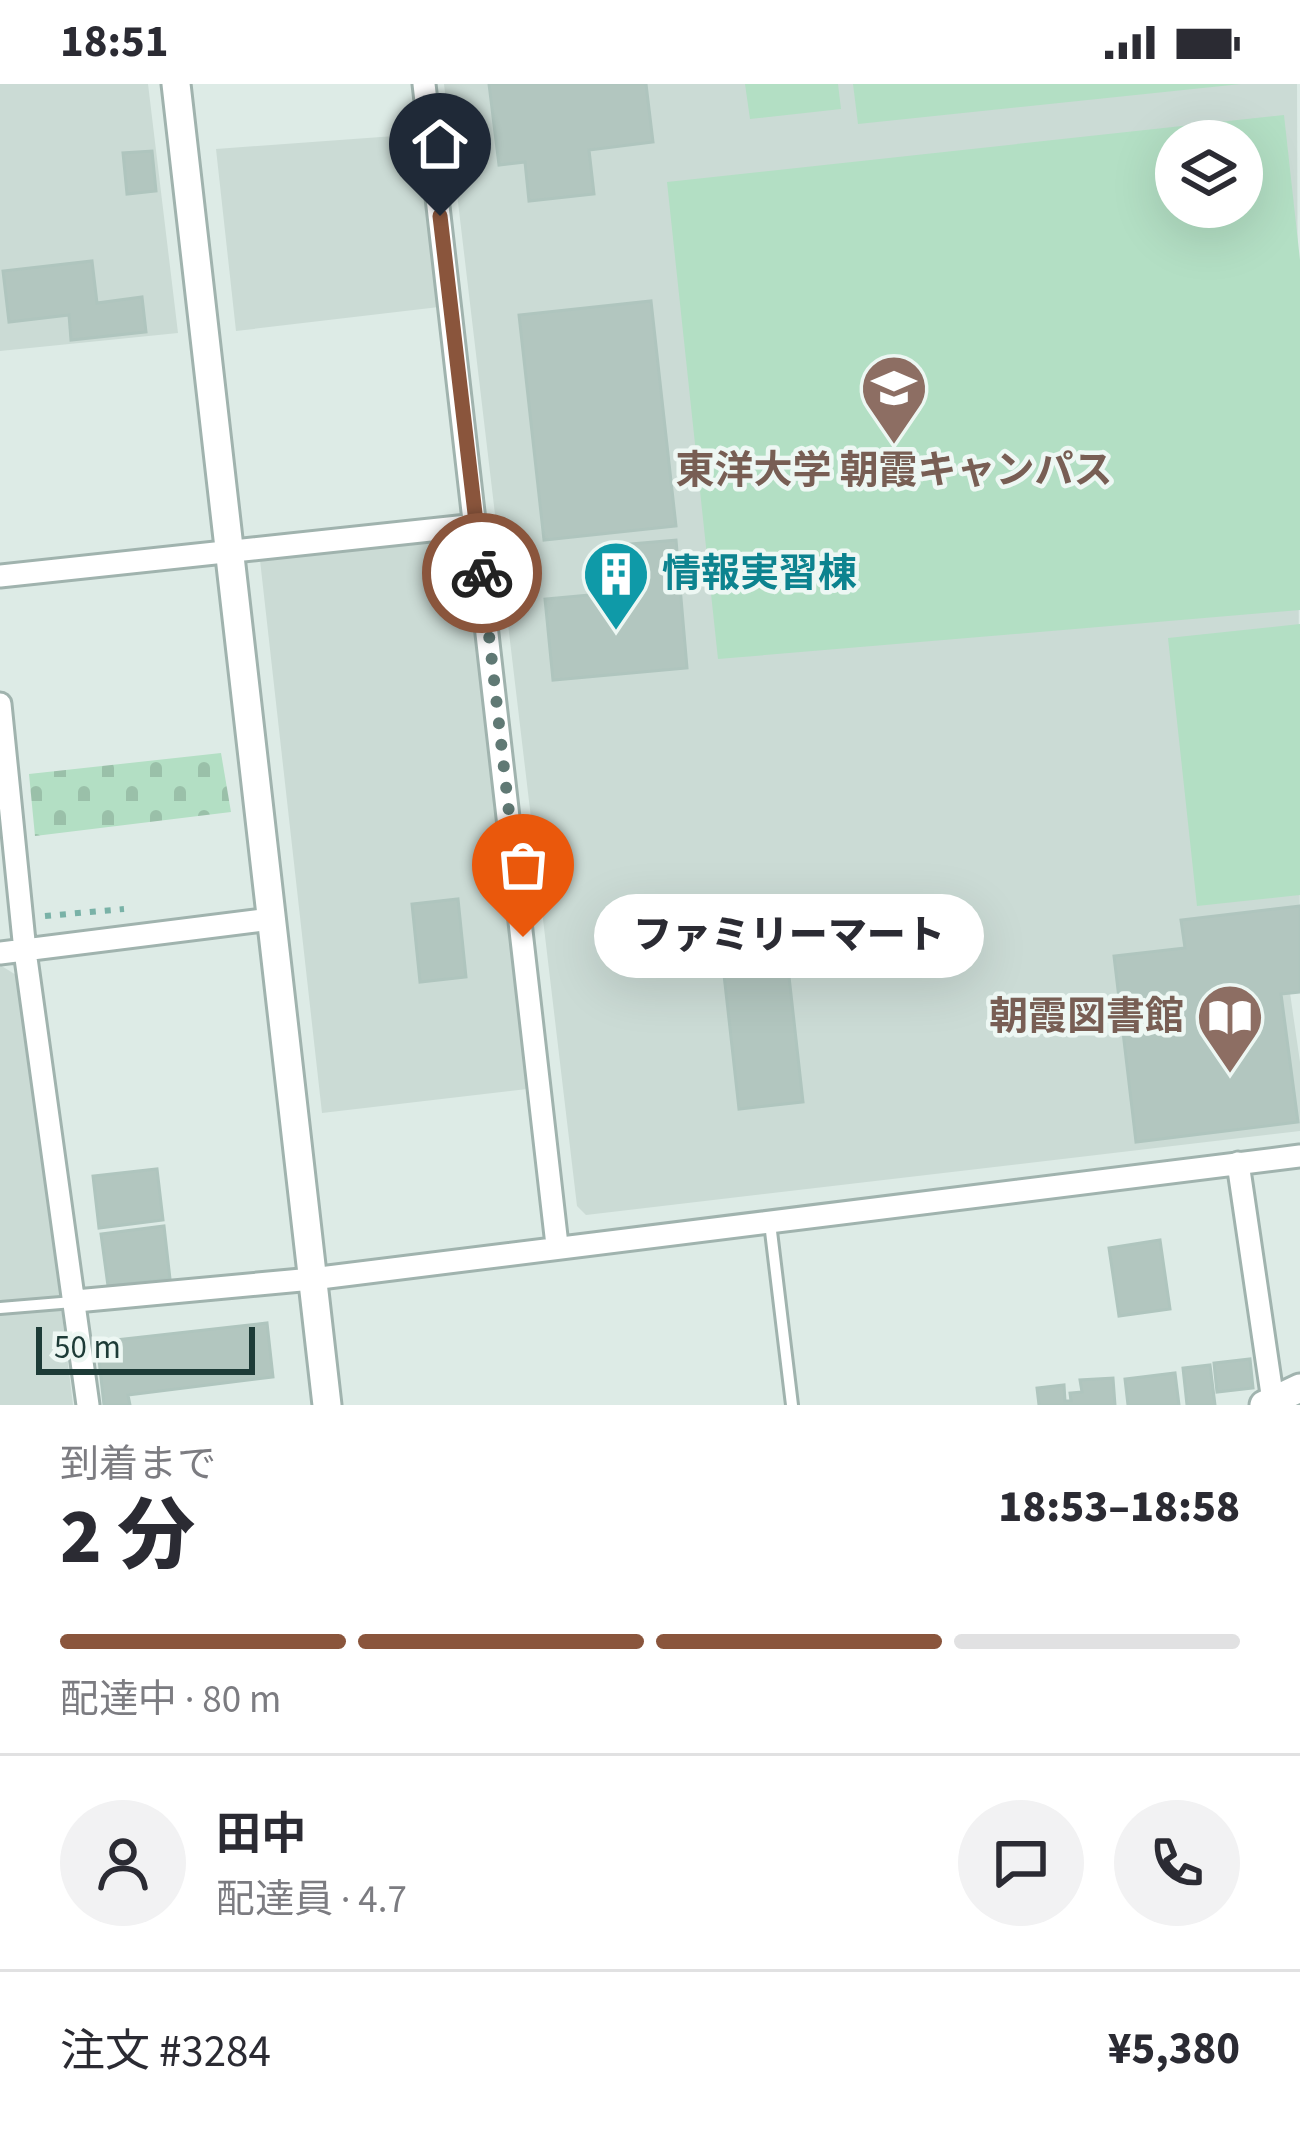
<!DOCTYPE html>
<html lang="ja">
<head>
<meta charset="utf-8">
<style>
  body { margin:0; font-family:"Source Sans 3","Noto Sans JP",sans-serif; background:#f2f2f3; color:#2b2b33; height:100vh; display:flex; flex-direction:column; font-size:45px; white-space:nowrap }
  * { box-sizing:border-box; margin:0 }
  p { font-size:39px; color:#7c7c81 }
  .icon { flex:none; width:66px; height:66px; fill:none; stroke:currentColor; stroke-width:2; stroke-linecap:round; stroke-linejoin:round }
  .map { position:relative; height:1321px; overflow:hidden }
  .side { display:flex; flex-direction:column; background:#fff; flex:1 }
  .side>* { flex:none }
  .fabs { position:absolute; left:1155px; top:36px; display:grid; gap:24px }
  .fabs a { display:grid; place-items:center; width:108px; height:108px; border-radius:50%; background:#fff; box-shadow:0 12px 48px #0002; font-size:60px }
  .scale { position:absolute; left:36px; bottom:30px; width:219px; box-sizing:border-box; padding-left:12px; border:6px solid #1d3b37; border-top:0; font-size:33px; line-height:42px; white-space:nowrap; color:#1d3b37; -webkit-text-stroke:9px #edf7f3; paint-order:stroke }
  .pin { position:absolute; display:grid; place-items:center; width:102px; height:102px; color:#fff; margin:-123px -51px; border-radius:50% 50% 50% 0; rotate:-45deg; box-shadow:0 0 12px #0007 }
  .pin .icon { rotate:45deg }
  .courier { position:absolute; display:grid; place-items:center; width:120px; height:120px; margin:-60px; border:9px solid #8a553c; border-radius:50%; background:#fff; color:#222; box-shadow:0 3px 15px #0007 }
  .bubble { position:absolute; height:84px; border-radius:42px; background:#fff; box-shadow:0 12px 48px #0002; font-size:39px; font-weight:800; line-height:84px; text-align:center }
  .head em { font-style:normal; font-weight:800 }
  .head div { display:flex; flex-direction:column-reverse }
  .head { display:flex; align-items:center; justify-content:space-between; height:204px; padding:0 60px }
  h1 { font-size:78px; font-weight:800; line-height:90px }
  .bar { display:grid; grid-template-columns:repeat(4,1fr); gap:18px 12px; align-content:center; height:144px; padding:0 60px }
  .bar i { height:15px; border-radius:9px; background:#e1e1e2 }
  .bar .on { background:#8a553c }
  .bar p { grid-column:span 4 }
  .line { display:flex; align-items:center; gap:30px; padding:0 60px; border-top:3px solid #e1e1e2 }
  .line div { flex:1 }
  .round { display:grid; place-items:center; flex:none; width:126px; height:126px; border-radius:63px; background:#f2f2f3 }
  .status { display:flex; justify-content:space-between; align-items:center; height:84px; padding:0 60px; background:#fff; direction:ltr }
  .status svg { height:33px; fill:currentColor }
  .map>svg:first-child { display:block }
  .built { fill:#cbdbd5; fill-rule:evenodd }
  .cemetery { fill:url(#cemetery-stones) }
  .garden { fill:#b3dfc4; fill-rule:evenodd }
  .building { fill:#b2c6bf; stroke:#afc5be; stroke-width:3 }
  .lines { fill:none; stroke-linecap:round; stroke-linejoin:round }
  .service-casing { stroke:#a0b3ae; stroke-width:16 }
  .minor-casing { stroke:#a0b3ae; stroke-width:27 }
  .tertiary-casing { stroke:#a0b3ae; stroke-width:33 }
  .path { stroke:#79b2a7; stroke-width:6; stroke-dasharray:6 9; stroke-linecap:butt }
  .service { stroke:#fff; stroke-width:10 }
  .minor { stroke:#fff; stroke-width:21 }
  .tertiary { stroke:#fff; stroke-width:27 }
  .done { stroke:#607974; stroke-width:12; stroke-dasharray:0 21.6 }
  .route { stroke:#8a553c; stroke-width:15 }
  .labels { text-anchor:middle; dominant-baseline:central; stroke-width:9; stroke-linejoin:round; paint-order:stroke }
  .education-label { font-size:39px; font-weight:bold; fill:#785e54; stroke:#edf7f3 }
  .culture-label { font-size:39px; font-weight:bold; fill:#0d838f; stroke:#edf7f3; text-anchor:start }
</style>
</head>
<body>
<div class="status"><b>18:51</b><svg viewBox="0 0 49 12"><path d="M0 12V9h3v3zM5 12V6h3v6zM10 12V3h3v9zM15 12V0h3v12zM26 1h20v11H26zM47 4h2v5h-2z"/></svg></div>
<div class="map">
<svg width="1300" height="1321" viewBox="0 0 1300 1321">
  <defs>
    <pattern id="cemetery-stones" width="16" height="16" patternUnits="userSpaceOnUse" patternTransform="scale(3)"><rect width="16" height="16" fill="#b3dfc4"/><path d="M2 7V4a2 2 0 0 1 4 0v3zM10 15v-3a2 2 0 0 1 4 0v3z" fill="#9ac0a9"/></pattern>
  </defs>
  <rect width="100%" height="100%" fill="#ddebe6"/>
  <!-- built -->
  <path class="built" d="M0,0h148l30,249 -178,18z
    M444,0h853l3,907 -10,2 10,69v69l-714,84 -9,-9zM1176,57h66v66h-66z
    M422,50l17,173 -203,24 -20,-182z
    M465,453l62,552 -205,24 -62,-553z
    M0,881l21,13 52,427h-73z"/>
  <!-- cemetery -->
  <path class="cemetery" d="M221,669l10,59 -196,24 -6,-62z"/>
  <!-- garden -->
  <path class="garden" d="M745,0h93l3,25 -91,10z
    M853,0h388l-383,40z
    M1284,31l16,145v350l-582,49 -51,-477zM1176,57h66v66h-66z
    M1300,540v271l-103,11 -29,-268z"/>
  <!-- building -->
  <path class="building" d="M489,0h157l7,58 -64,8 5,44 -65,7 -4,-39 -26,3z
    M152,67l4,40 -29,3 -4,-41z
    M92,177l5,42 45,-6 4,35 -75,8 -2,-25 -60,7 -6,-51z
    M651,217l25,225 -132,14 -25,-225z
    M676,456l11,128 -134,12 -8,-81 88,-8 -4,-47z
    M780,812l23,206 -64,7 -23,-206z
    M458,815l8,78 -46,5 -8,-78z
    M1300,822v86l-19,2 17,128 -162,20 -22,-186 71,-8 -4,-28z
    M157,1085l6,51 -64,8 -6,-52z
    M164,1142l6,53 -62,7 -7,-52z
    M1160,1156l10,69 -51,7 -10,-68z
    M267,1239l6,54 -145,18 2,10h-26l-7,-63z
    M1250,1275l3,29 -36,4 -3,-29z
    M1210,1281l5,40h-28l-4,-37z
    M1175,1289l4,32h-51l-3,-26z
    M1113,1294l2,27h-76l-2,-17 27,-3 1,16h6l-1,-8 12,-1 -2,-12z"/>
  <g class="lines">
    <!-- service casing -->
    <g class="service-casing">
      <path id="service" d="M770,1139l22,182
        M0,1224l73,-6"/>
    </g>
    <!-- minor casing -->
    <g class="minor-casing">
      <path id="minor" d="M424,0l133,1161
        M0,492l477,-51
        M0,620l25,247 63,454
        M0,869l271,-34
        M1238,1079l35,238
        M76,1217l236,-22 988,-123"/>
    </g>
    <!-- tertiary casing -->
    <g class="tertiary-casing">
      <path id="tertiary" d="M176,0l151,1321
        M1264,1321l36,-17"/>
    </g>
    <!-- path -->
    <path class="path" d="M45,832l79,-7"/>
    <!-- service -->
    <use href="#service" class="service"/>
    <!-- minor -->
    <use href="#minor" class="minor"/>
    <!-- tertiary -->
    <use href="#tertiary" class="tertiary"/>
  </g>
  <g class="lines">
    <!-- done -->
    <path class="done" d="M482,489l41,364"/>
    <!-- route -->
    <path class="route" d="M440,132l42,357"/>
  </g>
  <!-- icons -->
  <defs>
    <g id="university-pin" transform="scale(3.45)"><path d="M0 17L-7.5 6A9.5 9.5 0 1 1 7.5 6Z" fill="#8d6e63" stroke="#edf7f3"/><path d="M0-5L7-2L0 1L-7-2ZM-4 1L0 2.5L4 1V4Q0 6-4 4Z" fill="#fff"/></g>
    <g id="building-pin" transform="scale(3.45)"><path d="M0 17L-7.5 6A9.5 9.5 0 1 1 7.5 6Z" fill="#0f9aa8" stroke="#edf7f3"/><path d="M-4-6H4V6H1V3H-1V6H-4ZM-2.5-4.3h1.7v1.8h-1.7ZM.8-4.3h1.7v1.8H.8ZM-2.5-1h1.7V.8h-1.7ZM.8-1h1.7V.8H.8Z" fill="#fff"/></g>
    <g id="library-pin" transform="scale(3.45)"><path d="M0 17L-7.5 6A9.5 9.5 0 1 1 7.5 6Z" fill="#8d6e63" stroke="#edf7f3"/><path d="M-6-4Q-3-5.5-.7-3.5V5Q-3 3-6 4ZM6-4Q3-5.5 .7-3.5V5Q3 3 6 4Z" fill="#fff"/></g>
  </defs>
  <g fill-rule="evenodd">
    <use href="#university-pin" x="894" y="304"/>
    <use href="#building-pin" x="616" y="490"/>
    <use href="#library-pin" x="1230" y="933"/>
  </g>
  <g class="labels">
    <!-- education labels -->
    <g class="education-label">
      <text x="894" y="387">東洋大学 朝霞キャンパス</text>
      <text x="1184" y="933" text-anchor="end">朝霞図書館</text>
    </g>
    <!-- culture labels -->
    <g class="culture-label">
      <text x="662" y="490">情報実習棟</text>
    </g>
  </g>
</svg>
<div class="fabs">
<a><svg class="icon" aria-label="layers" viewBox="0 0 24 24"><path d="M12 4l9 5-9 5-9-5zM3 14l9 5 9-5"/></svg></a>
</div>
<div class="scale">50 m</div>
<div class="pin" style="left:523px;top:853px;background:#ea580c"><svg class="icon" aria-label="bag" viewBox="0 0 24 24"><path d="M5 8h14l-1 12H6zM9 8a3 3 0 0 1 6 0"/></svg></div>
<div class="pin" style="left:440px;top:132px;background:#1f2937"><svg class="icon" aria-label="home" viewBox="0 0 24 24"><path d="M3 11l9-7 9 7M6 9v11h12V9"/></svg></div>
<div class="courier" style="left:482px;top:489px"><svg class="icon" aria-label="bike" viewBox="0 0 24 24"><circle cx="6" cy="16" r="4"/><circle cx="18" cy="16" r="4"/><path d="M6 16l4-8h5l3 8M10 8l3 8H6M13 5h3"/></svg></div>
<div class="bubble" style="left:594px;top:810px;width:390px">ファミリーマート</div>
</div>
<section class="side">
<div class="head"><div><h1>2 分</h1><p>到着まで</p></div><em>18:53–18:58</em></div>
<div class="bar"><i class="on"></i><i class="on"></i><i class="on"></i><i></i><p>配達中 · 80 m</p></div>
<div class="line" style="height:216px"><a class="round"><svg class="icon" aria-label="person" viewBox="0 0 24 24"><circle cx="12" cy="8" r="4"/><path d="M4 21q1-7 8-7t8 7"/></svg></a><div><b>田中</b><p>配達員 · 4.7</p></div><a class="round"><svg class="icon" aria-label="chat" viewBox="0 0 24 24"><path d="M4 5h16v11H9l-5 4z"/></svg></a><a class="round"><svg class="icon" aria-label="phone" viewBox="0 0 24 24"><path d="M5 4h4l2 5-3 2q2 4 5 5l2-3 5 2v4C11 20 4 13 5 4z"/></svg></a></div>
<div class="line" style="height:156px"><div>注文 #3284</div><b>¥5,380</b></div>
</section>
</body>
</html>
